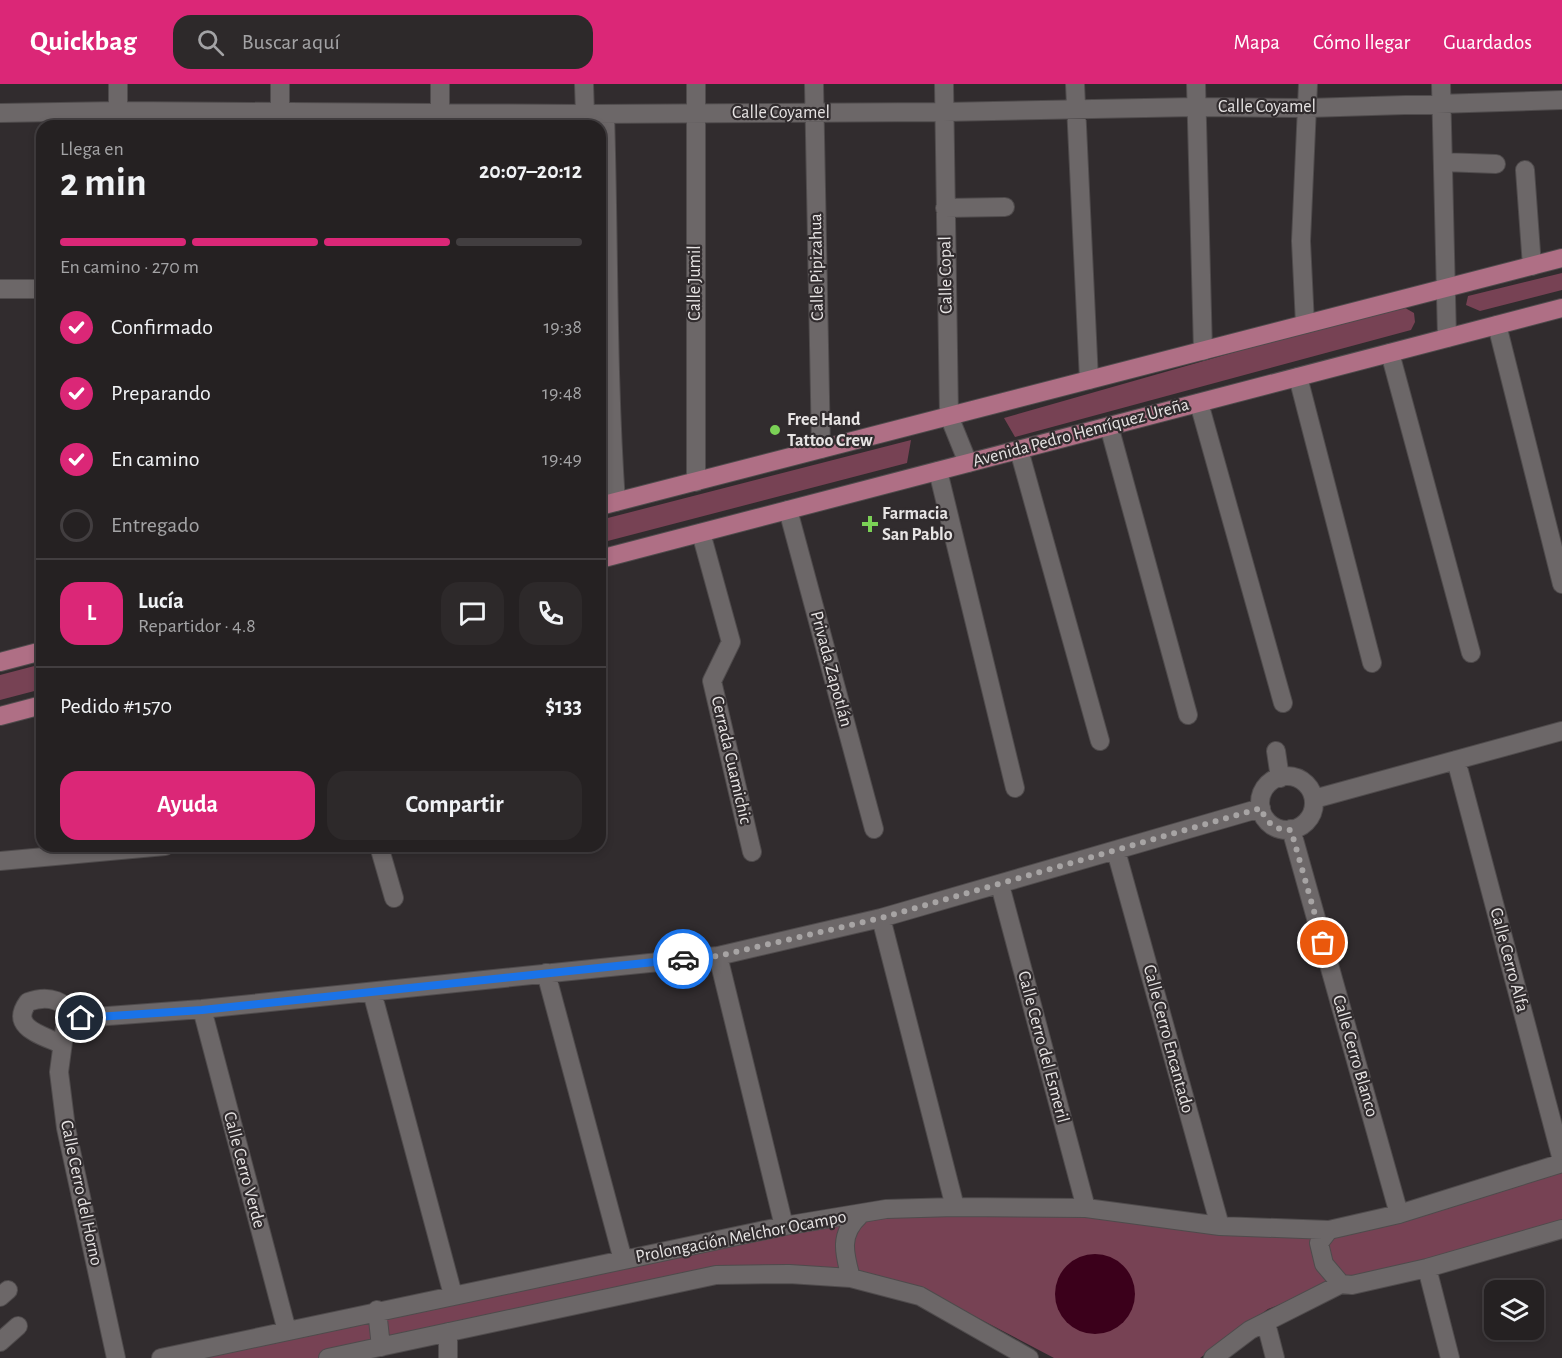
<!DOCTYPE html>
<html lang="es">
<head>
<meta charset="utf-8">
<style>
  body { margin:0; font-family:"Alegreya Sans",sans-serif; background:#2d292a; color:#f1f3f6; height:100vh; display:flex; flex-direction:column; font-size:22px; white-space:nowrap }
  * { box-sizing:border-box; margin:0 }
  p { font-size:20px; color:#a3a3a5 }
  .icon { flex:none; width:33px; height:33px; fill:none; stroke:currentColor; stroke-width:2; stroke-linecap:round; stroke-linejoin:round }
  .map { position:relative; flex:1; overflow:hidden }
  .sheet { position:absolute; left:36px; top:36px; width:570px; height:732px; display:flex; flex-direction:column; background:#252122; border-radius:18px; box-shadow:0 3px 9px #0003,0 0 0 2px #423e40 }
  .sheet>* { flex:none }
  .fabs { position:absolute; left:1484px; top:1196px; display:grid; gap:12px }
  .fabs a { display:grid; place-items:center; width:60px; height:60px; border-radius:12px; background:#252122; box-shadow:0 3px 9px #0003,0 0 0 2px #423e40; font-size:30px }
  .pin { position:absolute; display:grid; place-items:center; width:51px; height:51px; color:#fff; margin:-26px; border:3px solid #fff; border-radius:50%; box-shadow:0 2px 6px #0007 }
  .courier { position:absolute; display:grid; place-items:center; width:60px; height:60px; margin:-30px; border:4px solid #1a73e8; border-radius:50%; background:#fff; color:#222; box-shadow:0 2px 8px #0007 }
  .overview em { font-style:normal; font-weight:700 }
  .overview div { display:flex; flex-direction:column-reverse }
  .overview { display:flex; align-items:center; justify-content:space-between; height:102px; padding:0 24px }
  h1 { font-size:39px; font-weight:700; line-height:45px }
  .bar { display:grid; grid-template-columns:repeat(4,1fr); gap:9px 6px; align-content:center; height:72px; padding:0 24px }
  .bar i { height:8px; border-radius:4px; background:#423e40 }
  .bar .selected { background:#db2777 }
  .bar p { grid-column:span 4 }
  .line { display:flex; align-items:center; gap:15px; padding:0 24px; border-top:2px solid #423e40 }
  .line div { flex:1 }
  .round { display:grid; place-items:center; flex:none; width:63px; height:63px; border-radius:18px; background:#2d292a }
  ol { padding:0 24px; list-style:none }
  li { display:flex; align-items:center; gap:18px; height:66px }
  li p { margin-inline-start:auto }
  li .icon { padding:6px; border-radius:50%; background:#db2777; color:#fff; stroke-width:4 }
  li:last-child { color:#a3a3a5 }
  li i { width:33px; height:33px; border:3px solid #423e40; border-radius:50% }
  .action { display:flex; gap:12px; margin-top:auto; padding:12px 24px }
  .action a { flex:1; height:69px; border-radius:18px; background:#db2777; color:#fff; font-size:24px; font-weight:700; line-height:69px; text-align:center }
  .action a+a { background:#2d292a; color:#f1f3f6 }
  header { display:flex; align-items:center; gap:36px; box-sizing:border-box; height:84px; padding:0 30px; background:#db2777; color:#fff }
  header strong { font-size:28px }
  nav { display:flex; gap:33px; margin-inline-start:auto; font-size:21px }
  .search { width:420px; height:54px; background:#2d292a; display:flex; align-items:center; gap:15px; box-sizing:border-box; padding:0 21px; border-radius:18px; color:#a3a3a5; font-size:22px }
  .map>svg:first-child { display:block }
  .green { fill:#774254 }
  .water { fill:#3b001b }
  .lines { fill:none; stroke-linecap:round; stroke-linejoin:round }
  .minor-casing { stroke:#4f4b4c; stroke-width:20 }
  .major-casing { stroke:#4f4b4c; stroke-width:20 }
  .minor { stroke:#6c6768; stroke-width:18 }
  .major { stroke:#af6f85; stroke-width:18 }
  .done { stroke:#a7a4a4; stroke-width:6; stroke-dasharray:0 10.8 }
  .route { stroke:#1a73e8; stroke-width:8 }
  .poi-dot { fill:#7bd156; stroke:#312c2e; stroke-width:2 }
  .labels { text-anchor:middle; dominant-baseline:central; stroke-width:4.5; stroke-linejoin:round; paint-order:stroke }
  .street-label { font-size:18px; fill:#e7e4e4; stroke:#312c2e }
  .poi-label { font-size:18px; font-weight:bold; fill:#e7e4e4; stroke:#312c2e; text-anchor:start }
</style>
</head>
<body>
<header>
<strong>Quickbag</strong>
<div class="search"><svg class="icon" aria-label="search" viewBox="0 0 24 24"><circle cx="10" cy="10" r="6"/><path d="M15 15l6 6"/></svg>Buscar aquí</div>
<nav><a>Mapa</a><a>Cómo llegar</a><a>Guardados</a></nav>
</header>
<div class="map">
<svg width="1562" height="1274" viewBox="0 0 1562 1274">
  <rect width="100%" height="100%" fill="#312c2e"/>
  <!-- green -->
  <path class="green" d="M1562,189v17l-82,21 -14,-6 2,-9z
    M1400,221l14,8 1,9 -4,8 -396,107 -11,-19z
    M911,356l-4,23 -307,80v-23z
    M42,580v25l-42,11v-25z
    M1562,1082v61l-223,55 -71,27 -68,49h-146l-133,-70 -208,-18 -389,88h-139l438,-95 257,-46 206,-3 242,19z"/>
  <!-- water -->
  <path class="water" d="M1055 1210a40 40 0 1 1 80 0a40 40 0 1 1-80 0Z"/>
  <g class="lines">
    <!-- minor casing -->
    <g class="minor-casing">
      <path id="minor" d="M118,0v42
        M280,0v42
        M440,0v40
        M584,0l1,30
        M814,0l7,365
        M944,0l5,332 19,47
        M1075,0l14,296
        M1196,0l7,267
        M1441,0l6,254
        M0,29l118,-2 467,3 359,-2 252,-5 112,1 254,-8
        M605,30c4,129 2,259 11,388
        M1443,78l53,2
        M1525,86l7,96
        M945,124l60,-1
        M0,205h42
        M1305,240l-4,-83 7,-157
        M1497,241l65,259
        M1390,269l81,300
        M1298,293l74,286
        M1199,319l84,300
        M1109,342l79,289
        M1019,366l81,291
        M938,387l77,317
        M696,398v-398
        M788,426l86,319
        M701,449l30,109 -19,39 40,171
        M1276,667l4,27
        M1456,676l106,400
        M1260 719a27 27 0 1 1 54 0a27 27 0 1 1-54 0Z
        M1314,715l248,-68
        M1291,745l108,385
        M379,762l15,52
        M1116,767l104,375
        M0,777l165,-15
        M1000,801l86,323
        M881,834l74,289
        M718,872l66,270
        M546,889l77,287
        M372,908l81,303
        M202,925l85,322
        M61,960c-19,-9 -52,-16 -33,-42 24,-9 35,1 53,16
        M1329,1146l-10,13 5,21 17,20
        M1427,1184l23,90
        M851,1194c-7,-25 -12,-44 9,-63
        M0,1213l8,-7
        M377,1226l4,37
        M1266,1239l9,35
        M448,1248v26
        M0,1258l18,-16
        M116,1274l-50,-230 -7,-56 6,-45 16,-9 121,-9 516,-53 163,-38 380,-110
        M161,1274l623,-132 102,-17 69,-2 131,1 134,18 109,4 70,-16 163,-51
        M328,1274l388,-83 73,-1 62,4 69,18 109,62
        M1213,1274l37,-28 91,-46 11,1 75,-17 135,-39"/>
    </g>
    <!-- major casing -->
    <g class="major-casing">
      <path id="major" d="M600,422l962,-248
        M600,475l962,-251
        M0,578l42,-11
        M0,632l42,-11"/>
    </g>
    <!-- minor -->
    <use href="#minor" class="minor"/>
    <!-- major -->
    <use href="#major" class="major"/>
  </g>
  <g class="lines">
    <!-- done -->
    <path class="done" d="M683,875l35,-3 163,-38 380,-110c4,14 15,23 30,22l32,113"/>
    <!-- route -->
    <path class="route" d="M81,934l121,-8 481,-51"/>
  </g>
  <!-- markers -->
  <g class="poi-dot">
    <circle cx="775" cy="346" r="6"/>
    <path d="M867 431h6v6h6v6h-6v6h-6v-6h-6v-6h6z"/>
  </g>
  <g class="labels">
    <!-- street labels -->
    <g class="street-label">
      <text x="1267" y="23">Calle Coyamel</text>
      <text x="781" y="29">Calle Coyamel</text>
      <text transform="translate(817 183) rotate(-91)">Calle Pipizahua</text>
      <text transform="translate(946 191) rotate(-91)">Calle Copal</text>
      <text transform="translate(695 199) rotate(-90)">Calle Jumil</text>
      <text transform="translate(1081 349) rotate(-15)">Avenida Pedro Henríquez Ureña</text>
      <text transform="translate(831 585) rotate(75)">Privada Zapotlán</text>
      <text transform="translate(731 676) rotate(77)">Cerrada Cuamichic</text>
      <text transform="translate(1509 876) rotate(75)">Calle Cerro Alfa</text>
      <text transform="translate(1168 955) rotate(75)">Calle Cerro Encantado</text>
      <text transform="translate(1043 963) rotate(75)">Calle Cerro del Esmeril</text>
      <text transform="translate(1355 972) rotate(74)">Calle Cerro Blanco</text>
      <text transform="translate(244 1086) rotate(75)">Calle Cerro Verde</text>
      <text transform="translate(81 1109) rotate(78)">Calle Cerro del Horno</text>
      <text transform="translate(741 1153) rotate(-11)">Prolongación Melchor Ocampo</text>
    </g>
    <!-- poi labels -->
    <g class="poi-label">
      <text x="787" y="336">Free Hand<tspan x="787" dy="21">Tattoo Crew</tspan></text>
      <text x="882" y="430">Farmacia<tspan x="882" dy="21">San Pablo</tspan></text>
    </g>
  </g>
</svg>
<div class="fabs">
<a><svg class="icon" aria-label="layers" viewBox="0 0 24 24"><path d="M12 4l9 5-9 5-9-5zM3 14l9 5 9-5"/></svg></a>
</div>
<div class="pin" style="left:1323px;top:859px;background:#ea580c"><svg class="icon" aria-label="bag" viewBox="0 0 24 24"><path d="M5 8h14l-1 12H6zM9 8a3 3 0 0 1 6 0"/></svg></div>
<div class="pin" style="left:81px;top:934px;background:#1f2937"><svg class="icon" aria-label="home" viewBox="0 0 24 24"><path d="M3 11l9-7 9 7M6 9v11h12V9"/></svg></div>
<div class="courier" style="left:683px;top:875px"><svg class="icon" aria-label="car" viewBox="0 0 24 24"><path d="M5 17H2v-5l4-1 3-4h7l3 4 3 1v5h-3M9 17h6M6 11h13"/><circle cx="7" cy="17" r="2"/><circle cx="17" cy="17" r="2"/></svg></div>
<section class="sheet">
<div class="overview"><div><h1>2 min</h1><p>Llega en</p></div><em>20:07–20:12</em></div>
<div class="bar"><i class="selected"></i><i class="selected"></i><i class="selected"></i><i></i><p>En camino · 270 m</p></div>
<ol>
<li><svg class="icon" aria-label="check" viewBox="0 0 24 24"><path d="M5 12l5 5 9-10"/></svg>Confirmado<p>19:38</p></li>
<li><svg class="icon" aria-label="check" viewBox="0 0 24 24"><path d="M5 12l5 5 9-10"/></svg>Preparando<p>19:48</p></li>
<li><svg class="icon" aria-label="check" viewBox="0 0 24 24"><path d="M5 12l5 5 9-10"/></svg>En camino<p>19:49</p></li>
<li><i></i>Entregado</li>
</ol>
<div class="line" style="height:108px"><b class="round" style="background:#db2777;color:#fff">L</b><div><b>Lucía</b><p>Repartidor · 4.8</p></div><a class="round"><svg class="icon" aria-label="chat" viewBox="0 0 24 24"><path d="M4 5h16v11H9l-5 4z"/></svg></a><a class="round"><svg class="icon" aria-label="phone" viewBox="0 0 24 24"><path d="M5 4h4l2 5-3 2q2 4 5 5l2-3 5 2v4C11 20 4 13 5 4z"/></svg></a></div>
<div class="line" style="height:78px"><div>Pedido #1570</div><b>$133</b></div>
<div class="action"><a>Ayuda</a><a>Compartir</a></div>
</section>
</div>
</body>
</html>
